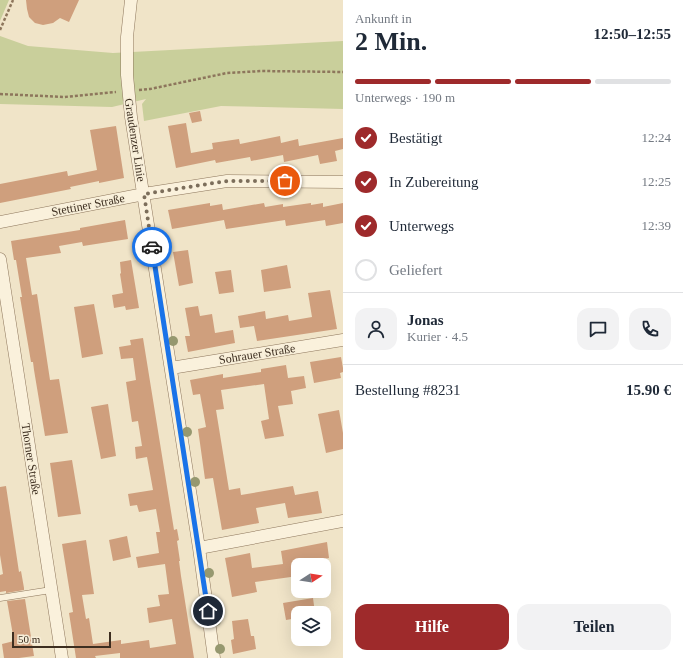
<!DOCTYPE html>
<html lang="de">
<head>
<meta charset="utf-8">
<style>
  body { margin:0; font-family:Georgia,serif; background:#f2f2f3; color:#1f2937; height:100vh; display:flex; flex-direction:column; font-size:15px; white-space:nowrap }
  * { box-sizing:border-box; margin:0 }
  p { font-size:13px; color:#747a83 }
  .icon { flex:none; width:22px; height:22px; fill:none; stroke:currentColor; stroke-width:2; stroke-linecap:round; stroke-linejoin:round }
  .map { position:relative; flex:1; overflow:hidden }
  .drawer { display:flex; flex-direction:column; background:#fff; width:340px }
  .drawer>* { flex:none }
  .needle { width:26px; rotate:78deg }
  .tools { position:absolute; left:291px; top:558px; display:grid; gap:8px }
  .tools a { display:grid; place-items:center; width:40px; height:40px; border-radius:8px; background:#fff; box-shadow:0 4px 16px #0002; font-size:20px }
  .scale { position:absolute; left:12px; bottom:10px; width:99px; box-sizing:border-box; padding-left:4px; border:2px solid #3d2e20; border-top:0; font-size:11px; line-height:14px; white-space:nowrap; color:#3d2e20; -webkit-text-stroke:3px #f7eed8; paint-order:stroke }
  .pin { position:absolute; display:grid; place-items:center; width:34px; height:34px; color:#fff; margin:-17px; border:2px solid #fff; border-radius:50%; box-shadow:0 1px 4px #0007 }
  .courier { position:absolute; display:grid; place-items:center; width:40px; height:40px; margin:-20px; border:3px solid #1a73e8; border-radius:50%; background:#fff; color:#222; box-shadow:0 1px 5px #0007 }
  .head em { font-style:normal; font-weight:700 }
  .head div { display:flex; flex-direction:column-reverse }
  .head { display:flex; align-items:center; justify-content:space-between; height:68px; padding:0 12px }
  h1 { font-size:26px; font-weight:700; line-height:30px }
  .bar { display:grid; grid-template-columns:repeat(4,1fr); gap:6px 4px; align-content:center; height:48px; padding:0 12px }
  .bar i { height:5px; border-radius:3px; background:#e0e1e3 }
  .bar .selected { background:#9e2a2b }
  .bar p { grid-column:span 4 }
  .line { display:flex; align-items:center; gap:10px; padding:0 12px; border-top:1px solid #e0e1e3 }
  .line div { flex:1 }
  .round { display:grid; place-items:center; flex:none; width:42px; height:42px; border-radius:12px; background:#f2f2f3 }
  ol { padding:0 12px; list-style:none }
  li { display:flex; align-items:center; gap:12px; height:44px }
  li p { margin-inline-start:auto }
  li .icon { padding:4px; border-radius:50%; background:#9e2a2b; color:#fff; stroke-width:4 }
  li:last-child { color:#747a83 }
  li i { width:22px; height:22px; border:2px solid #e0e1e3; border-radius:50% }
  .action { display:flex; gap:8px; margin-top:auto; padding:8px 12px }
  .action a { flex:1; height:46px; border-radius:12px; background:#9e2a2b; color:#fff; font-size:16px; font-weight:700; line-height:46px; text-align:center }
  .action a+a { background:#f2f2f3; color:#1f2937 }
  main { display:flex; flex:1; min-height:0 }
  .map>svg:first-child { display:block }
  .green { fill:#c9cf9b }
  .building { fill:#cf9f7d }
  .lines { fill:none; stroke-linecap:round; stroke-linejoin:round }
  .lane-casing { stroke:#8d765c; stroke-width:7 }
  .street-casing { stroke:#8d765c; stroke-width:13 }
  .path { stroke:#8d765c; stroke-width:2.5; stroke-dasharray:3 2; stroke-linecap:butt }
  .lane { stroke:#faf1dc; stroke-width:6 }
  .street { stroke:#faf1dc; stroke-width:12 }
  .tree { fill:#96986f }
  .done { stroke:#7c6e5b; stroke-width:4; stroke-dasharray:0 7.2 }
  .route { stroke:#1a73e8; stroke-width:5 }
  .labels { text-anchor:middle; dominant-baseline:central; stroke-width:3; stroke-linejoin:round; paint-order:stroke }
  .street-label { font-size:12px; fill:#3d2e20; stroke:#f7eed8 }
</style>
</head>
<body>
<main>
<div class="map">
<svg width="343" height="658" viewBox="0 0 343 658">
  <rect width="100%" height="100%" fill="#f0e4c8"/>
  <!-- green -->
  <path class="green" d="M0,0h9l-9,21z
    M0,36l28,10 85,7 230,-12v68l-122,-3 -77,15 -2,-17 4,-5 -34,8 -112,-3z"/>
  <!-- building -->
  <path class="building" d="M26,0h53l-10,22 -9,-4 -7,5 -10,2 -8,-2 -6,-6 -2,-8z
    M200,111l2,10 -10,2 -3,-10z
    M186,123l5,30 22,-4 -1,-6 27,-4 1,5 40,-8 1,7 17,-4 1,7 44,-8v11l-8,2 2,10 -17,3 -2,-9 -34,7 -1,-7 -32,6 -1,-4 -34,6 -1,-3 -39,8 -8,-42z
    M116,126l8,52 -25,5v-2l-29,6 1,2 -71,14v-19l67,-13 1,5 29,-6 -7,-40z
    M210,203v3l12,-2 1,6 41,-7 1,4 18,-3v3l28,-4v2l12,-2v4l20,-4v20l-17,3 -1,-6 -39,6 -1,-6 -59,9 -2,-9 -52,9 -4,-19z
    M125,220l3,19 -45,7 -1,-4 -23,4 2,7 -35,5 6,37 5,-1 13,86 9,-1 9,54 -23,3 -11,-66 -1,-8h-2l-11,-65h2l-6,-37h-2l-3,-19 69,-11v-2z
    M188,250l5,33 -14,3 -6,-34z
    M131,260l8,48 -13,2 -1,-4 -11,2 -2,-13 11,-2 -3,-19 1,-1 -1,-11z
    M287,265l4,23 -27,4 -3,-22z
    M231,270l3,22 -15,2 -4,-22z
    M330,290l7,39 -80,12 -3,-15 -14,2 -2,-12 27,-5 1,8 22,-4 1,6 23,-4 -4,-24z
    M94,304l9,50 -21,4 -8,-51z
    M198,306l2,10 12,-2 3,19 18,-3 2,13 -47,9 -3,-16h5l-5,-28z
    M143,338l31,192 3,-1 2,11 -2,1 3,20h-1l2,15 13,82h-74v-5l-25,3 1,2h-20l-7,-45 4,-1 -11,-68 24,-4 8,54 -12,1 4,24 3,-1 4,26 28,-4v4l28,-4 1,8 26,-4 -4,-25 -23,4 -2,-15 13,-2 -2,-11 11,-1 -4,-30 -27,4 -2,-11 23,-4 -3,-21h4l-4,-23 -17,3 -2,-7 -7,1 -2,-12 25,-4 -6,-33 -11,2 -1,-12 7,-1 -4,-25 -6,1 -6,-40 10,-2 -3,-22 -12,1 -2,-12 12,-2 -1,-5z
    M341,357l2,11v4l-3,1 1,5 -27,5 -4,-21z
    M286,365l2,13 16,-2 2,12 -15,3 2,13 -15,2 6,30 -19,3 -4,-18 8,-2 -5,-35 -43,6 3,19 -8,1 13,80 11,-2 1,7 52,-9 2,9 23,-4 4,22 -34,5 -3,-15 -29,5 3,15 -37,7 -9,-52 -8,1 -7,-50 8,-2 -6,-33 -7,1 -3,-15 33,-6v4l38,-6v-3z
    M108,404l8,52 -15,3 -10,-52z
    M339,410l4,23v16l-17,4 -8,-39z
    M72,460l9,54 -23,3 -8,-54z
    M6,486l13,86 2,-1 3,17v2l-18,3v-2l-6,1v-17l3,-1 -3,-19v-68z
    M127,536l4,21 -18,4 -4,-21z
    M327,542l2,16 -10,2 1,5h-22v11l-43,6 2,10 -25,5 -7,-39 25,-5 2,15 31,-4 -2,-13z
    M313,598l2,15h-17v5l-12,2 -3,-17z
    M25,599l9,57 -15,2h-15l-2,-14 12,-3 -7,-40z
    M248,619l3,17h3l2,13 -23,5 -2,-14 3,-1 -2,-18z"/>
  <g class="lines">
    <!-- lane casing -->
    <g class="lane-casing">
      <path id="lane" d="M0,598l51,-8"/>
    </g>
    <!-- street casing -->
    <g class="street-casing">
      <path id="street" d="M131,0l-4,37v38l4,42 68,431 15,110
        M0,222l144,-28 83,-13 116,1
        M0,259l62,399
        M171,368l172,-28
        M199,548l144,-27"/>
    </g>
    <!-- path -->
    <path class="path" d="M0,30l13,-30
      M139,90l11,-1 77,-16 35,-2 81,1
      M0,94l64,3 52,-5"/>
    <!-- lane -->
    <use href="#lane" class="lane"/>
    <!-- street -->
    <use href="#street" class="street"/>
  </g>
  <!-- trees -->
  <g class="tree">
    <circle cx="173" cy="341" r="5"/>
    <circle cx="187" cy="432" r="5"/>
    <circle cx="195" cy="482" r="5"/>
    <circle cx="209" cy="573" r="5"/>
    <circle cx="216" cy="621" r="5"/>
    <circle cx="220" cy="649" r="5"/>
  </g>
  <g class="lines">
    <!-- done -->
    <path class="done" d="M152,247l-8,-53 83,-13h58"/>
    <!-- route -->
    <path class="route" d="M152,247l56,364"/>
  </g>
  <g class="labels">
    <!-- street labels -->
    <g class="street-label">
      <text transform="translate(135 140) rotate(81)">Graudenzer Linie</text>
      <text transform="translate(88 205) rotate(-11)">Stettiner Straße</text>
      <text transform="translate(257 354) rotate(-9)">Sohrauer Straße</text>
      <text transform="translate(31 459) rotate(81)">Thorner Straße</text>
    </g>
  </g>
</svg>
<div class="tools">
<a><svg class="needle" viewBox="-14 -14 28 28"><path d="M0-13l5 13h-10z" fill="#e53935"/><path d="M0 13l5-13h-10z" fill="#747a83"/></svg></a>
<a><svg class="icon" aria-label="layers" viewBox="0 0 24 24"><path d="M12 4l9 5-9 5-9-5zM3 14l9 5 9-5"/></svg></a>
</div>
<div class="scale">50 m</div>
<div class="pin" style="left:285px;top:181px;background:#ea580c"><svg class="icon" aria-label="bag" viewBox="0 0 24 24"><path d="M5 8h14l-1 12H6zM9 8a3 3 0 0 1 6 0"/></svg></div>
<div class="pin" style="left:208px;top:611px;background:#1f2937"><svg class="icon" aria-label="home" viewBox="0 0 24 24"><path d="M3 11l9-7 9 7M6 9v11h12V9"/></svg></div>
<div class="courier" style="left:152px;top:247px"><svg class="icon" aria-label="car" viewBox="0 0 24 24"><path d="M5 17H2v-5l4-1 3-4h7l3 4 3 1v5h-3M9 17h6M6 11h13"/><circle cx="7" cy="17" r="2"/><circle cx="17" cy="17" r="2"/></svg></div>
</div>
<section class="drawer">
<div class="head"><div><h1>2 Min.</h1><p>Ankunft in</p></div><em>12:50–12:55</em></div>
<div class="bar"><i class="selected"></i><i class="selected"></i><i class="selected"></i><i></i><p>Unterwegs · 190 m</p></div>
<ol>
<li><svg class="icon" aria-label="check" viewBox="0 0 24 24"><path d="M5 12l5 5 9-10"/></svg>Bestätigt<p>12:24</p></li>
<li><svg class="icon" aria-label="check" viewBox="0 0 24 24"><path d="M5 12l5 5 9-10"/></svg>In Zubereitung<p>12:25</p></li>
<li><svg class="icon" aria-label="check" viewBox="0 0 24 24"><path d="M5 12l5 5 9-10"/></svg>Unterwegs<p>12:39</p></li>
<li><i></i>Geliefert</li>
</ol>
<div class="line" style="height:72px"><a class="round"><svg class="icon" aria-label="person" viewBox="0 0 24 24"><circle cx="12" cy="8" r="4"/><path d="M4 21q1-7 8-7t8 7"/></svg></a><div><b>Jonas</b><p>Kurier · 4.5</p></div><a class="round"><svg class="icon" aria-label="chat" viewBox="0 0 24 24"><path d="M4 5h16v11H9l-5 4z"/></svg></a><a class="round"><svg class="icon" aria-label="phone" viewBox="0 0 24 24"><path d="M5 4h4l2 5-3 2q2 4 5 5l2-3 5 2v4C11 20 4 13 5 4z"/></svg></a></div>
<div class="line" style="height:52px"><div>Bestellung #8231</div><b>15.90 €</b></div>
<div class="action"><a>Hilfe</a><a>Teilen</a></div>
</section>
</main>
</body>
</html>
